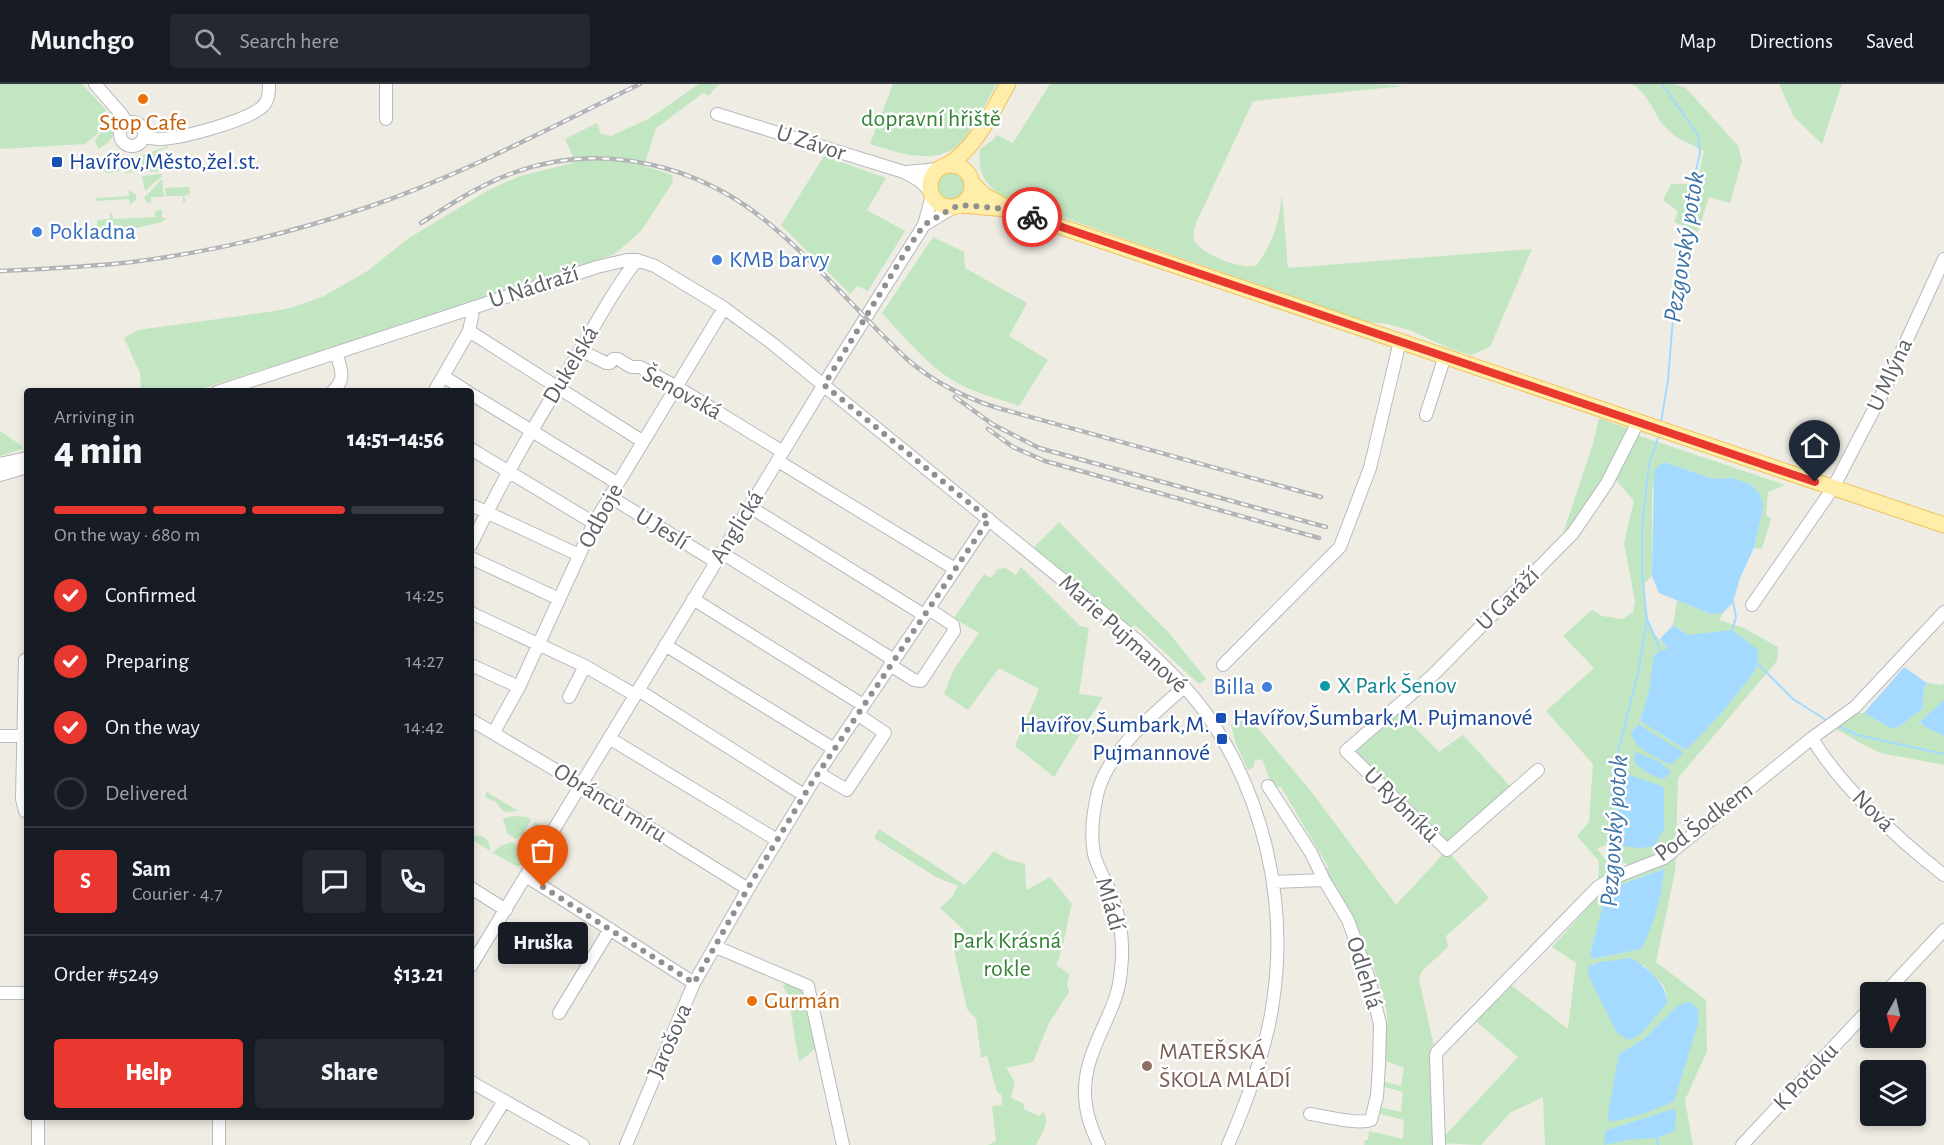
<!DOCTYPE html>
<html lang="en">
<head>
<meta charset="utf-8">
<style>
  body { margin:0; font-family:"Alegreya Sans",sans-serif; background:#242831; color:#f1f3f6; height:100vh; display:flex; flex-direction:column; font-size:22px; white-space:nowrap }
  * { box-sizing:border-box; margin:0 }
  p { font-size:20px; color:#9ea1a6 }
  .icon { flex:none; width:33px; height:33px; fill:none; stroke:currentColor; stroke-width:2; stroke-linecap:round; stroke-linejoin:round }
  .map { position:relative; flex:1; overflow:hidden }
  .side { position:absolute; left:24px; top:304px; width:450px; height:732px; display:flex; flex-direction:column; background:#171b24; border-radius:6px; box-shadow:0 3px 9px #0003 }
  .side>* { flex:none }
  .needle { width:39px; rotate:188deg }
  .fabs { position:absolute; left:1860px; top:898px; display:grid; gap:12px }
  .fabs a { display:grid; place-items:center; width:66px; height:66px; border-radius:6px; background:#171b24; box-shadow:0 3px 9px #0003; font-size:30px }
  .pin { position:absolute; display:grid; place-items:center; width:51px; height:51px; color:#fff; margin:-62px -26px; border-radius:50% 50% 50% 0; rotate:-45deg; box-shadow:0 0 6px #0007 }
  .pin .icon { rotate:45deg }
  .courier { position:absolute; display:grid; place-items:center; width:60px; height:60px; margin:-30px; border:4px solid #e93830; border-radius:50%; background:#fff; color:#222; box-shadow:0 2px 8px #0007 }
  .bubble { position:absolute; height:42px; border-radius:6px; background:#171b24; box-shadow:0 3px 9px #0003; font-size:20px; font-weight:800; line-height:42px; text-align:center }
  .summary em { font-style:normal; font-weight:800 }
  .summary div { display:flex; flex-direction:column-reverse }
  .summary { display:flex; align-items:center; justify-content:space-between; height:102px; padding:0 30px }
  h1 { font-size:39px; font-weight:800; line-height:45px }
  .bar { display:grid; grid-template-columns:repeat(4,1fr); gap:9px 6px; align-content:center; height:72px; padding:0 30px }
  .bar i { height:8px; border-radius:4px; background:#363941 }
  .bar .current { background:#e93830 }
  .bar p { grid-column:span 4 }
  .line { display:flex; align-items:center; gap:15px; padding:0 30px; border-top:2px solid #363941 }
  .line div { flex:1 }
  .round { display:grid; place-items:center; flex:none; width:63px; height:63px; border-radius:6px; background:#242831 }
  ol { padding:0 30px; list-style:none }
  li { display:flex; align-items:center; gap:18px; height:66px }
  li p { margin-inline-start:auto }
  li .icon { padding:6px; border-radius:50%; background:#e93830; color:#fff; stroke-width:4 }
  li:last-child { color:#9ea1a6 }
  li i { width:33px; height:33px; border:3px solid #363941; border-radius:50% }
  .action { display:flex; gap:12px; margin-top:auto; padding:12px 30px }
  .action a { flex:1; height:69px; border-radius:6px; background:#e93830; color:#fff; font-size:24px; font-weight:800; line-height:69px; text-align:center }
  .action a+a { background:#242831; color:#f1f3f6 }
  header { display:flex; align-items:center; gap:36px; box-sizing:border-box; height:84px; padding:0 30px; background:#171b24; border-bottom:2px solid #363941 }
  header strong { font-size:28px }
  nav { display:flex; gap:33px; margin-inline-start:auto; font-size:21px }
  .search { width:420px; height:54px; background:#242831; display:flex; align-items:center; gap:15px; box-sizing:border-box; padding:0 21px; border-radius:6px; color:#9ea1a6; font-size:22px }
  .map>svg:first-child { display:block }
  .green { fill:#c2e6c1; fill-rule:evenodd }
  .water { fill:#a4daff }
  .lines { fill:none; stroke-linecap:round; stroke-linejoin:round }
  .stream { stroke:#a4daff; stroke-width:2 }
  .minor-casing { stroke:#b7babe; stroke-width:14 }
  .major-casing { stroke:#f1c25a; stroke-width:17 }
  .minor { stroke:#fff; stroke-width:12 }
  .major { stroke:#ffeea9; stroke-width:15 }
  .rail-casing { stroke:#b3b4b5; stroke-width:4.5 }
  .rail { stroke:#fff; stroke-width:2; stroke-dasharray:7; stroke-linecap:butt }
  .done { stroke:#8f9191; stroke-width:6; stroke-dasharray:0 10.8 }
  .route { stroke:#e93830; stroke-width:8 }
  .food-dot { fill:#e8710a; stroke:#fff; stroke-width:2 }
  .transit-dot { fill:#1a4fb4; stroke:#fff; stroke-width:2 }
  .shop-dot { fill:#3f7fe0; stroke:#fff; stroke-width:2 }
  .culture-dot { fill:#0f9aa8; stroke:#fff; stroke-width:2 }
  .education-dot { fill:#8d6e63; stroke:#fff; stroke-width:2 }
  .labels { text-anchor:middle; dominant-baseline:central; stroke-width:5; stroke-linejoin:round; paint-order:stroke }
  .park-label { font-size:24px; fill:#348336; stroke:#fff }
  .food-label { font-size:24px; fill:#c56008; stroke:#fff }
  .street-label { font-size:24px; fill:#5c6065; stroke:#fff }
  .transit-label { font-size:24px; fill:#164399; stroke:#fff; text-anchor:start }
  .shop-label { font-size:24px; fill:#366cbe; stroke:#fff; text-anchor:start }
  .culture-label { font-size:24px; fill:#0d838f; stroke:#fff; text-anchor:start }
  .education-label { font-size:24px; fill:#785e54; stroke:#fff; text-anchor:start }
  .water-label { font-size:26px; font-style:italic; fill:#3d75a8; stroke:#fff }
</style>
</head>
<body>
<header>
<strong>Munchgo</strong>
<div class="search"><svg class="icon" aria-label="search" viewBox="0 0 24 24"><circle cx="10" cy="10" r="6"/><path d="M15 15l6 6"/></svg>Search here</div>
<nav><a>Map</a><a>Directions</a><a>Saved</a></nav>
</header>
<div class="map">
<svg width="1944" height="1061" viewBox="0 0 1944 1061">
  <rect width="100%" height="100%" fill="#efece4"/>
  <!-- green -->
  <path class="green" d="M0,0h82l24,26 -9,24 -12,10 -85,5z
    M699,0h21l-6,5 -5,7 -6,-3 -47,35 -12,38 28,9 1,7 -32,49 -26,23 -240,80 -181,57h-53l-1,-18 -16,-35 14,-8 130,-18 22,-4 32,-11 44,-25 43,-34 78,-47 33,-15 53,-13 -1,-9 -7,-15 32,-16 4,11 10,2 39,-18z
    M893,0h104c-11,18 -20,40 -34,56 -23,28 -64,13 -93,4z
    M1050,0h325l30,2 -152,15 -56,120c-2,6 -5,13 -3,19 6,14 50,31 63,25 16,-23 22,-42 25,-70l6,73 244,-19 -42,98 -19,8 -20,-6 -41,-19 -23,-6 -21,-2 -362,-125c-21,-14 -26,-24 -24,-48l13,-9 4,-5 16,8z
    M1632,0h42l12,4 52,58 4,15 -12,42 -21,-6 -11,35 -24,-10 4,-11 -15,-11 8,-16h26l7,-33c-12,-7 -28,-12 -37,-22 -14,-14 -17,-35 -35,-45z
    M1779,0h63l-20,60 -28,-27z
    M109,27c12,15 6,30 -11,38l-3,-9 6,-8z
    M168,62v2l-10,3v6h3l1,14 -23,1 -2,-11 3,-5z
    M824,72l62,22 -19,32 38,21 -37,60 -11,-5 -7,8 -69,-69z
    M126,77l4,3 2,8 -7,1 -1,-4h-5v3l-12,1 -5,-4v-3z
    M936 102a16 16 0 1 1 32 0a16 16 0 1 1-32 0Z
    M162,90v2l-17,15 -3,-15z
    M162,95l2,18h-13v6l-4,-1 -3,-4z
    M189,103l1,7 -6,2 2,6h-3v-6h-17l-1,-8z
    M129,106l7,5v5l-6,5 -1,-6 -33,2v-3l33,-2z
    M162,126v8h5l-5,4 -43,10 -1,-7 -17,1 -1,5h-3v-11l13,-1v-6h2l1,6 42,-2v-6z
    M933,153l31,15 1,16 62,35 -18,33 39,24 -29,46c-16,-6 -33,-10 -49,-17 -35,-14 -62,-48 -88,-76z
    M1599,334l30,11c-20,37 -38,80 -68,110l32,-95z
    M0,347l21,14 1,4 -22,7z
    M1637,351l148,50 -17,7 -2,23 5,4 -9,30 -8,-1 9,-40 -31,-30 -19,1 -49,-17 -12,27v87l-9,8 4,36 7,14 14,14 -19,43 -9,30 46,29 35,-36 34,-43 3,-8 -70,-28 -15,-10 4,-25 34,14 12,-1 -4,7 23,7 36,20 -1,14 -99,117 -2,70 -43,22 -6,-6 -13,-4 -2,-18 -15,7 13,16 3,13 -15,9 1,-26 -22,-25 12,-14 4,-58 -47,-53 48,-43 -31,-32 29,-26 10,6 21,3 10,-7 2,-11 -11,-58 10,-42 -19,-22zM1637,640l23,15 9,26 -11,-7 -27,-25z
    M1059,438l110,111 37,46 -7,5 -64,-59 -4,4 -99,-80z
    M1021,483l59,59 9,2 -10,66 24,3 -49,80 -39,-31 24,-57 -40,-21 -31,42 -24,-16 10,-25 25,-36 -25,-15 30,-44 7,4 7,-9 7,-1 11,7z
    M1927,599l15,2 2,-2v17l-24,23 5,4 19,9v29l-63,-12 -17,-8 -31,-18 22,-14h9l28,16c13,-3 18,-14 30,-19l2,-21z
    M1398,627l41,41 24,-17 49,53 -65,58 -94,-94z
    M1245,629l66,78 85,114 51,-55 42,48 -43,38 2,11 -26,24 -3,8 17,77 3,86 79,-85 -46,-39 35,-36 61,47 8,-66 -24,-16 57,-63 67,-30 -1,18 -19,90 50,38 1,51 -22,49 8,45h-148l-2,-48 -33,16 -29,32 -42,-2v2h-75l1,-5h3l1,-9 34,8 1,-19 -30,-8 1,-6 26,6 2,-20 -26,-7 1,-5 23,6 3,-18 -20,-8 -1,-30 4,-4c2,-23 -11,-49 -18,-71l-6,1 -9,-23 4,-4 -35,-59 5,-3 -47,-80 -9,-1 -10,-27 -7,2 -2,7 -5,2 -13,-28 -4,-17zM1664,785l-9,41 -14,39 -49,10 -2,-6 14,-48 10,-18zM1644,881l20,21 3,10 -65,6 -13,-27z
    M487,708l31,19 -14,1 -8,-10 -11,-5z
    M512,732l15,1 4,3 -8,14 -8,5 -8,-6 -4,-14z
    M535,738l5,3c1,7 1,14 -5,18l-10,-6z
    M879,745l86,56 29,-34 13,8 18,5 1,26 24,-13 22,27c-6,20 -7,42 -16,61l13,9 -2,14 2,1v3l-20,31 -16,39 -27,6 9,14 -4,16 13,6v5l15,7 4,-4c8,10 -2,22 -7,33h-48l8,-4 -4,-35 10,-1 -1,-11 -4,-2 -10,-36 -6,2 -5,-40 -9,-9 -14,-63 11,-16 -24,-22 12,-11 6,-11 -22,-9 -62,-39z
    M471,751l13,2 5,5 1,9 -19,-12z
    M512,758l10,9 -2,6 6,4 -1,3 -9,2 -23,-13 7,-7z
    M790,893l18,9 13,58 -22,18 -11,-67 -5,-9z"/>
  <!-- water -->
  <path class="water" d="M1664,378l49,17 19,-1 18,6 9,9 3,7 1,8 -9,40 -14,30 -7,24 -10,11 -12,1 -52,-21 -7,-17 2,-106z
    M1673,541l15,10 44,-5 26,20v13l-3,8 -34,43 -35,36 -46,-29 9,-30 5,-36 14,-7 -8,-9z
    M1904,583l23,16 -3,6 -2,21c-12,5 -17,16 -30,19l-28,-16z
    M1944,616v36l-19,-9 -5,-5z
    M1638,640l45,28 -4,6 -10,7c-13,-9 -34,-15 -38,-32z
    M1635,668l23,9 13,10 -7,8c-13,-3 -21,-8 -30,-18z
    M1621,688l43,15v42l-10,17 -14,2 -17,-2c-10,-17 -6,-54 -2,-74z
    M1664,785c-1,23 -11,60 -23,80l-49,10 -2,-6 16,-58 8,-8z
    M1631,874c17,10 35,24 36,45l-26,31 -12,6 -12,-7 -29,-58 1,-9 12,-4z
    M1690,918l8,7v15l-24,77c-20,9 -43,19 -65,20l-1,-8 11,-59 25,-15 34,-34z
    M1673,1025l3,4 -1,18 -19,7 -29,2 -23,5 1,-14z"/>
  <g class="lines">
    <!-- stream -->
    <path class="stream" d="M1661,338l7,-42 11,-136 21,-91 -2,-18 -36,-51
      M1648,537l14,34
      M1732,546l4,-13 -3,-16
      M1757,579l36,36 33,21
      M1839,642l18,9 87,19
      M1615,787l-4,-38 1,-57 27,-107 8,-49 -5,-48v-45l7,-63 9,-26
      M1657,1052l1,9"/>
    <!-- minor casing -->
    <g class="minor-casing">
      <path id="minor" d="M95,0l27,31 5,8
        M386,0v35
        M717,30l187,58 16,9 10,10
        M120 50a12 12 0 1 1 24 0a12 12 0 1 1-24 0Z
        M144,53c6,1 12,2 18,2 21,-1 88,-19 101,-33 6,-6 6,-14 6,-22
        M906,88l32,-3
        M924,141l28,-17
        M469,247l173,110
        M580,266l26,13h4l3,-4h5l13,8h9l37,20 106,65
        M443,292l25,16
        M217,308l380,-125 30,-7h10l18,6 69,42 49,36 366,298c23,22 47,44 66,70 59,83 83,189 68,290 -7,49 -25,97 -45,143
        M332,308c15,-13 9,-23 4,-39
        M434,308l35,-61 5,-24
        M471,310l146,89
        M1426,331l19,-59
        M471,365l123,74
        M778,377l177,108
        M0,380l27,-6
        M0,391l27,-8
        M609,412l107,66
        M471,421l108,50
        M750,423l174,108
        M471,461c32,-68 71,-132 110,-196 18,-31 34,-61 56,-89
        M722,469l172,107
        M471,474l88,41
        M693,515l170,106
        M1752,521l81,-117 48,-92 63,-137
        M471,529l114,53 50,29
        M665,561l169,104
        M27,575l-2,1 -3,139 3,12 2,1
        M471,581l48,22
        M890,581l24,15 7,1 33,-50 -1,-6 -24,-16
        M1223,581l117,-118 30,-79 30,-127
        M638,606l166,105
        M569,613l16,-31
        M471,636l110,65 167,104
        M494,648l25,-45 75,-164 130,-215
        M0,652h23
        M609,654l168,102
        M1812,654c28,48 88,103 132,137
        M1538,686l-91,80 -101,-99 87,-76 140,-142 34,-50 31,-61
        M818,689l29,17 38,-57 -28,-19
        M1268,702l43,67 13,27 24,40 21,59 11,45 -1,40 -2,32 -6,24c-13,5 -46,-4 -61,-6
        M526,792l168,107
        M1273,798l51,-2
        M471,804l35,22
        M716,863l92,39 35,159
        M471,882l361,-595 92,-146 8,-30
        M0,909h27
        M1885,909l59,-63
        M559,929l51,-84
        M471,998l112,63
        M38,1061v-27
        M219,1061v-27
        M477,1061l27,-44
        M626,1061l68,-162 54,-94 70,-116 171,-254
        M1099,1061c-8,-17 -14,-33 -14,-52 -1,-34 19,-63 30,-94 5,-13 6,-27 7,-41 1,-20 -3,-43 -10,-62 -5,-14 -15,-28 -18,-42 -4,-21 -1,-42 4,-63 13,-43 54,-75 86,-104
        M1439,1061l-3,-89 1,-4 161,-165 15,-9 51,-20 148,-120 43,-31 89,-95
        M1742,1061l128,-137"/>
    </g>
    <!-- major casing -->
    <g class="major-casing">
      <path id="major" d="M930 102a21 21 0 1 1 42 0a21 21 0 1 1-42 0Z
        M947,81c29,-16 45,-54 61,-81
        M972,99l12,12 22,12
        M961,121l47,4 936,316"/>
    </g>
    <!-- minor -->
    <use href="#minor" class="minor"/>
    <!-- major -->
    <use href="#major" class="major"/>
    <!-- rail casing -->
    <g class="rail-casing">
      <path id="rail" d="M421,139c30,-19 58,-38 92,-50 89,-33 188,-8 259,53 49,41 90,91 136,134 27,23 57,38 90,48l323,89
        M0,187c44,-2 88,-4 132,-9 80,-10 162,-30 239,-56 93,-32 180,-79 269,-122
        M955,313l37,27 47,24 287,79
        M988,345l25,18 32,14 274,77"/>
    </g>
    <!-- rail -->
    <use href="#rail" class="rail"/>
  </g>
  <g class="lines">
    <!-- done -->
    <path class="done" d="M543,803l151,96 54,-95 63,-104 178,-265 -165,-134 84,-137 16,-23 28,-17 9,-3 47,4 24,8"/>
    <!-- route -->
    <path class="route" d="M1032,133l783,265"/>
  </g>
  <!-- markers -->
  <g class="food-dot">
    <circle cx="143" cy="15" r="6"/>
    <circle cx="752" cy="917" r="6"/>
  </g>
  <g class="transit-dot">
    <rect x="51" y="72" width="12" height="12" rx="3"/>
    <rect x="1215" y="628" width="12" height="12" rx="3"/>
    <rect x="1216" y="649" width="12" height="12" rx="3"/>
  </g>
  <g class="shop-dot">
    <circle cx="37" cy="148" r="6"/>
    <circle cx="717" cy="176" r="6"/>
    <circle cx="1267" cy="603" r="6"/>
  </g>
  <circle class="culture-dot" cx="1325" cy="602" r="6"/>
  <circle class="education-dot" cx="1147" cy="982" r="6"/>
  <g class="labels">
    <!-- park labels -->
    <g class="park-label">
      <text x="931" y="35">dopravní hřiště</text>
      <text x="1007" y="857">Park Krásná<tspan x="1007" dy="28">rokle</tspan></text>
    </g>
    <!-- food labels -->
    <g class="food-label">
      <text x="143" y="39">Stop Cafe</text>
      <text x="764" y="917" text-anchor="start">Gurmán</text>
    </g>
    <!-- street labels -->
    <g class="street-label">
      <text transform="translate(811 59) rotate(18)">U Závor</text>
      <text transform="translate(534 203) rotate(-18)">U Nádraží</text>
      <text transform="translate(571 281) rotate(-59)">Dukelská</text>
      <text transform="translate(1890 291) rotate(-65)">U Mlýna</text>
      <text transform="translate(682 309) rotate(29)">Šenovská</text>
      <text transform="translate(601 432) rotate(-62)">Odboje</text>
      <text transform="translate(737 443) rotate(-58)">Anglická</text>
      <text transform="translate(662 445) rotate(32)">U Jeslí</text>
      <text transform="translate(1508 515) rotate(-45)">U Garáží</text>
      <text transform="translate(1123 550) rotate(42)">Marie Pujmanové</text>
      <text transform="translate(610 719) rotate(32)">Obránců míru</text>
      <text transform="translate(1401 721) rotate(45)">U Rybníků</text>
      <text transform="translate(1873 727) rotate(45)">Nová</text>
      <text transform="translate(1704 738) rotate(-37)">Pod Šodkem</text>
      <text transform="translate(1110 820) rotate(74)">Mládí</text>
      <text transform="translate(1364 889) rotate(73)">Odlehlá</text>
      <text transform="translate(670 957) rotate(-67)">Jarošova</text>
      <text transform="translate(1806 993) rotate(-47)">K Potoku</text>
    </g>
    <!-- transit labels -->
    <g class="transit-label">
      <text x="69" y="78">Havířov,Město,žel.st.</text>
      <text x="1233" y="634">Havířov,Šumbark,M. Pujmanové</text>
      <text x="1210" y="641" text-anchor="end">Havířov,Šumbark,M.<tspan x="1210" dy="28">Pujmannové</tspan></text>
    </g>
    <!-- shop labels -->
    <g class="shop-label">
      <text x="49" y="148">Pokladna</text>
      <text x="729" y="176">KMB barvy</text>
      <text x="1255" y="603" text-anchor="end">Billa</text>
    </g>
    <!-- culture labels -->
    <g class="culture-label">
      <text x="1337" y="602">X Park Šenov</text>
    </g>
    <!-- education labels -->
    <g class="education-label">
      <text x="1159" y="968">MATEŘSKÁ<tspan x="1159" dy="28">ŠKOLA MLÁDÍ</tspan></text>
    </g>
    <!-- water labels -->
    <g class="water-label">
      <text transform="translate(1684 163) rotate(-81)">Pezgovský potok</text>
      <text transform="translate(1614 747) rotate(-86)">Pezgovský potok</text>
    </g>
  </g>
</svg>
<div class="fabs">
<a><svg class="needle" viewBox="-14 -14 28 28"><path d="M0-13l5 13h-10z" fill="#e53935"/><path d="M0 13l5-13h-10z" fill="#9ea1a6"/></svg></a>
<a><svg class="icon" aria-label="layers" viewBox="0 0 24 24"><path d="M12 4l9 5-9 5-9-5zM3 14l9 5 9-5"/></svg></a>
</div>
<div class="pin" style="left:543px;top:803px;background:#ea580c"><svg class="icon" aria-label="bag" viewBox="0 0 24 24"><path d="M5 8h14l-1 12H6zM9 8a3 3 0 0 1 6 0"/></svg></div>
<div class="pin" style="left:1815px;top:398px;background:#1f2937"><svg class="icon" aria-label="home" viewBox="0 0 24 24"><path d="M3 11l9-7 9 7M6 9v11h12V9"/></svg></div>
<div class="courier" style="left:1032px;top:133px"><svg class="icon" aria-label="bike" viewBox="0 0 24 24"><circle cx="6" cy="16" r="4"/><circle cx="18" cy="16" r="4"/><path d="M6 16l4-8h5l3 8M10 8l3 8H6M13 5h3"/></svg></div>
<div class="bubble" style="left:498px;top:838px;width:90px">Hruška</div>
<section class="side">
<div class="summary"><div><h1>4 min</h1><p>Arriving in</p></div><em>14:51–14:56</em></div>
<div class="bar"><i class="current"></i><i class="current"></i><i class="current"></i><i></i><p>On the way · 680 m</p></div>
<ol>
<li><svg class="icon" aria-label="check" viewBox="0 0 24 24"><path d="M5 12l5 5 9-10"/></svg>Confirmed<p>14:25</p></li>
<li><svg class="icon" aria-label="check" viewBox="0 0 24 24"><path d="M5 12l5 5 9-10"/></svg>Preparing<p>14:27</p></li>
<li><svg class="icon" aria-label="check" viewBox="0 0 24 24"><path d="M5 12l5 5 9-10"/></svg>On the way<p>14:42</p></li>
<li><i></i>Delivered</li>
</ol>
<div class="line" style="height:108px"><b class="round" style="background:#e93830;color:#fff">S</b><div><b>Sam</b><p>Courier · 4.7</p></div><a class="round"><svg class="icon" aria-label="chat" viewBox="0 0 24 24"><path d="M4 5h16v11H9l-5 4z"/></svg></a><a class="round"><svg class="icon" aria-label="phone" viewBox="0 0 24 24"><path d="M5 4h4l2 5-3 2q2 4 5 5l2-3 5 2v4C11 20 4 13 5 4z"/></svg></a></div>
<div class="line" style="height:78px"><div>Order #5249</div><b>$13.21</b></div>
<div class="action"><a>Help</a><a>Share</a></div>
</section>
</div>
</body>
</html>
